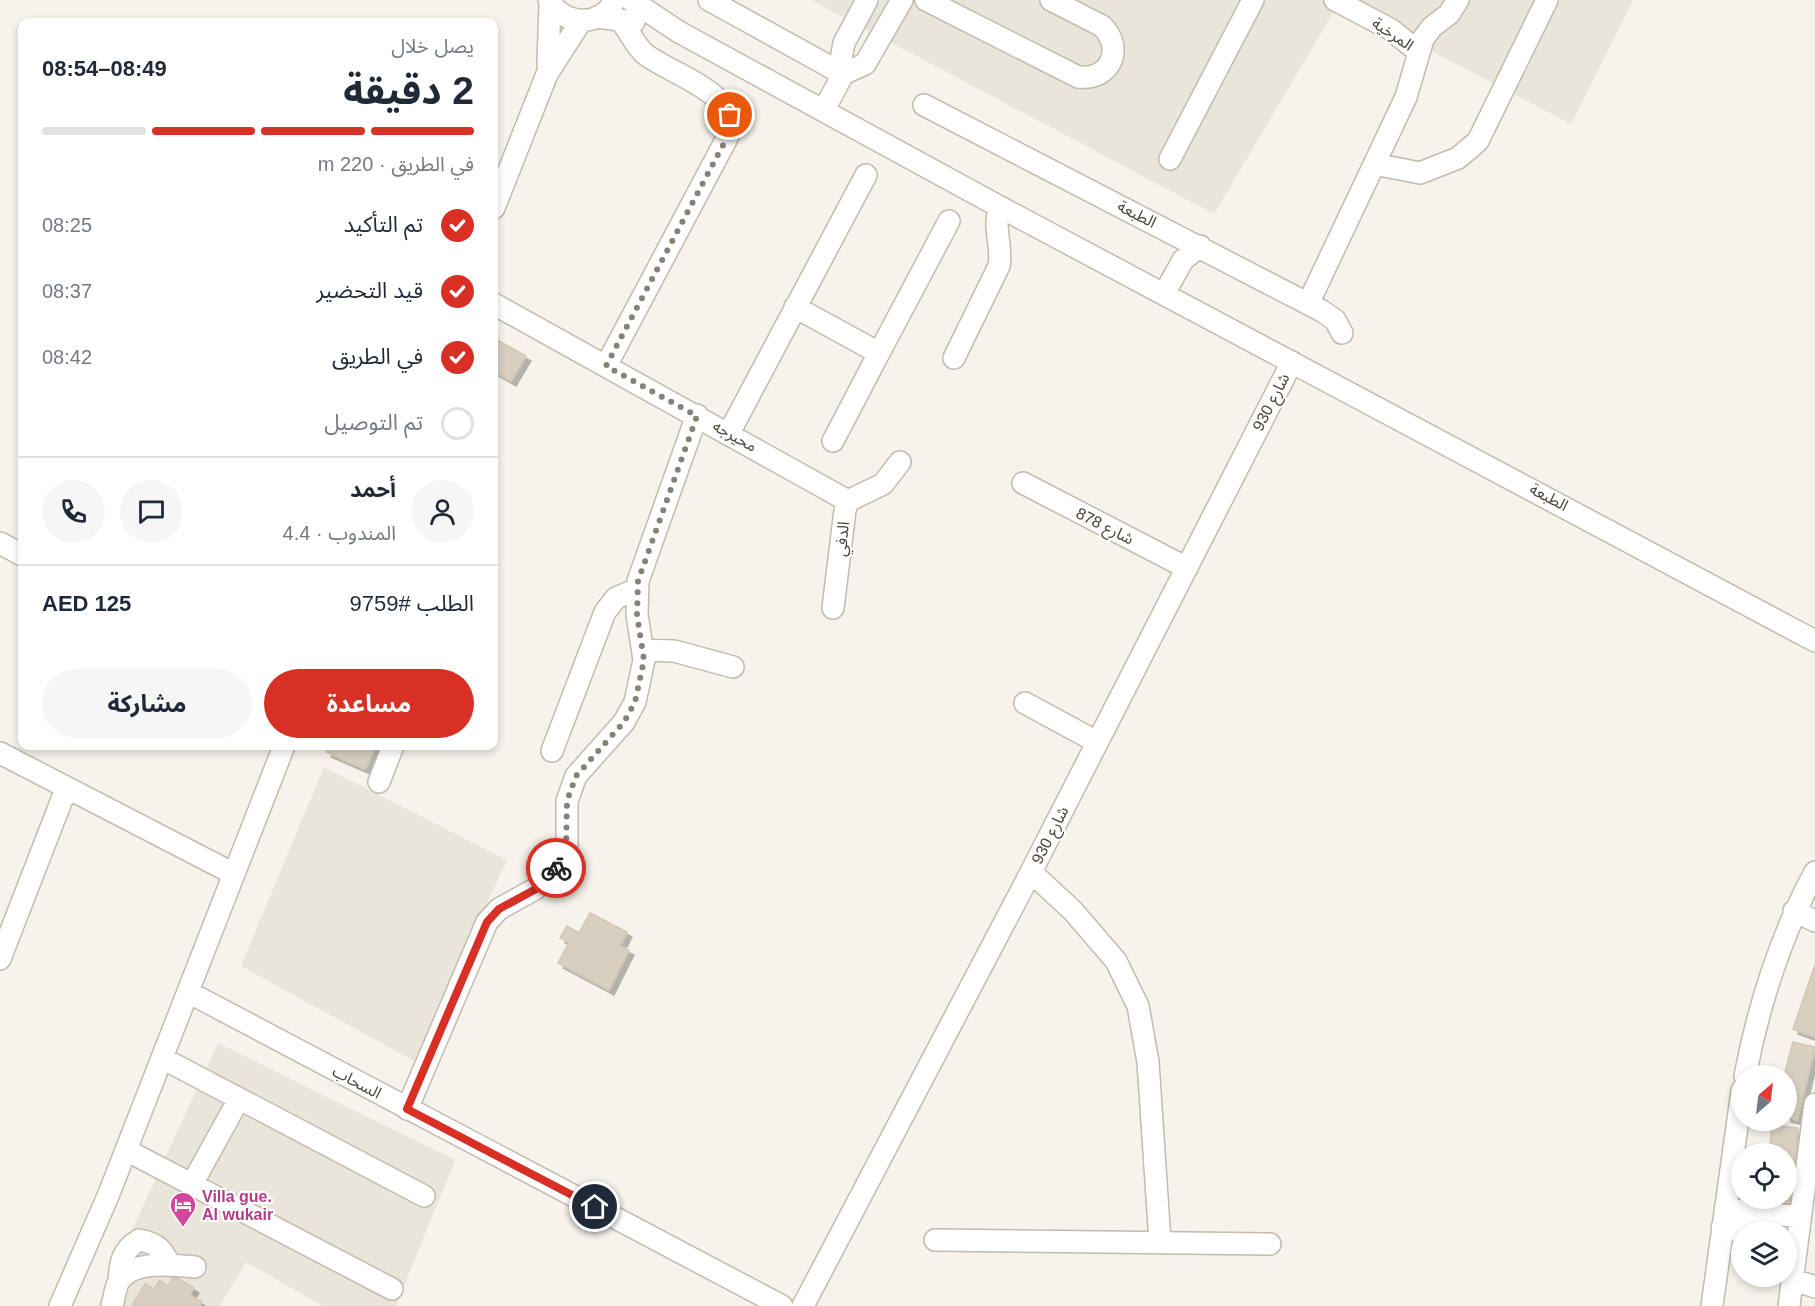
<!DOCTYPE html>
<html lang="ar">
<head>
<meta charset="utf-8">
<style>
  body { margin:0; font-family:Helvetica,"Noto Sans Arabic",sans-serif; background:#f6f6f7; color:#1f2937; direction:rtl; height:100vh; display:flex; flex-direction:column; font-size:22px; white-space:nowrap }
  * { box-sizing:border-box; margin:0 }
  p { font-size:20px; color:#747a83 }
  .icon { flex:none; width:33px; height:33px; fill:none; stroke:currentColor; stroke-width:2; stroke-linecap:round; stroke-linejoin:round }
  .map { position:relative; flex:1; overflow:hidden; direction:ltr }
  .side { position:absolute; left:18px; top:18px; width:480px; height:732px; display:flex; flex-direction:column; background:#fff; border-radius:12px; box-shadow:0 3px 9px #0003; direction:rtl }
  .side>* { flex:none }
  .needle { width:39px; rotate:28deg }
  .fabs { position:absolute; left:1731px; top:1065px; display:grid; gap:12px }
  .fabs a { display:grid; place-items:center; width:66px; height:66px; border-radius:50%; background:#fff; box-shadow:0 3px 9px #0003; font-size:30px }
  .pin { position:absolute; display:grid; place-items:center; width:51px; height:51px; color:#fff; margin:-26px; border:3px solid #fff; border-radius:50%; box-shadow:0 2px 6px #0007 }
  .courier { position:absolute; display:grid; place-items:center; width:60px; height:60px; margin:-30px; border:4px solid #d93025; border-radius:50%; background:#fff; color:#222; box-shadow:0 2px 8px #0007 }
  .headline em { font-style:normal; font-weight:700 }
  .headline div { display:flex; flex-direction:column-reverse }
  .headline { display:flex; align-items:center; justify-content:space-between; height:102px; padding:0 24px }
  h1 { font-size:39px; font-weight:700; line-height:45px }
  .bar { display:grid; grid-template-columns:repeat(4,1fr); gap:9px 6px; align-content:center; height:72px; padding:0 24px }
  .bar i { height:8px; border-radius:4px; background:#e0e1e3 }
  .bar .on { background:#d93025 }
  .bar p { grid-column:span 4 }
  .line { display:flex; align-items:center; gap:15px; padding:0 24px; border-top:2px solid #e0e1e3 }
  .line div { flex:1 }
  .round { display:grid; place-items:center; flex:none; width:63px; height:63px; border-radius:32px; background:#f6f6f7 }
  ol { padding:0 24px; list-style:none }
  li { display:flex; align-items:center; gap:18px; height:66px }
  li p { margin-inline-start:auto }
  li .icon { padding:6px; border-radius:50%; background:#d93025; color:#fff; stroke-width:4 }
  li:last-child { color:#747a83 }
  li i { width:33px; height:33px; border:3px solid #e0e1e3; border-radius:50% }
  .primary-button { display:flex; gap:12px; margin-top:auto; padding:12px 24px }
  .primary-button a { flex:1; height:69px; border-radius:36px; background:#d93025; color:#fff; font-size:24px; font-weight:700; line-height:69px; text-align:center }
  .primary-button a+a { background:#f6f6f7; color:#1f2937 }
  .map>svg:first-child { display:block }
  .residential { fill:#eae5da }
  .building { fill:#d8cfc1; stroke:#d3c7b4; stroke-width:1.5; filter:url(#shadow) }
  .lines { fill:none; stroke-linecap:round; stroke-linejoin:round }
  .minor-casing { stroke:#c2bbae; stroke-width:24 }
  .minor { stroke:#fff; stroke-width:21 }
  .done { stroke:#878178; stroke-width:6; stroke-dasharray:0 10.8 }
  .route { stroke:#d93025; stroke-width:8 }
  .labels { text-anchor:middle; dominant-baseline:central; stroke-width:4.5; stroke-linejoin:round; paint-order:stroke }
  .street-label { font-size:16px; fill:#4b4439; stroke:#fff }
  .hotel-label { font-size:16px; font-weight:bold; fill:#b23c85; stroke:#fff; text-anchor:start }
</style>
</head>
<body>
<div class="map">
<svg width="1815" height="1306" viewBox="0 0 1815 1306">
  <defs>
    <filter id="shadow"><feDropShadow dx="5" dy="5" stdDeviation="0" flood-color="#0004"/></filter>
  </defs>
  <rect width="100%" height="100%" fill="#f6f3ec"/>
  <!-- residential -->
  <path class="residential" d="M811,0h822l-62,124 -232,-121 -125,211z
    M324,767l183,93 -93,201 -173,-95z
    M218,1043l237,117 -59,146h-73l-77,-44 -26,44h-123z"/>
  <!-- building -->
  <path class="building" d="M494,338l32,18 -15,25 -17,-10z
    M329,746h47l-11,23 -39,-17z
    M590,913l37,19 -7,14 9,4 -20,40 -51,-27 11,-21 -9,-4 7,-12 12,7z
    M1815,965v72l-22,-8z
    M1793,1042l22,5 -18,73 -11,-3v-41h-2z
    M1772,1125l26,3 -7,74 -26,-3 21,-1v-44h-17z
    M174,1276l20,12 -4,7 12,7 -2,4h-68l13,-22 9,5 6,-9 8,6z"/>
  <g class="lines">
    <!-- minor casing -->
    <g class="minor-casing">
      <path id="minor" d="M549,0c14,26 52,28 66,0
        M631,0l48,32 321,175 815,434
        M709,0l134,74
        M926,0l152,77c32,4 47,-28 24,-51l-51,-26
        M1335,0l55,29 29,23
        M597,17l37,5
        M548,64l2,-61
        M843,74l22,-10 37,-64
        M924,105l398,206 13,9 7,13
        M824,110l19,-36 -2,-15 3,-16 23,-43
        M1170,159l83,-159
        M1374,164l46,9 38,-15 20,-17 69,-141
        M494,208l53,-134 34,-53
        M1164,294l19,-34 17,-14
        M494,304l354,197
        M1308,304l98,-207 17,-58 9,-12 17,-13 9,-14
        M795,307l84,46 70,-132
        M954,358l45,-92c4,-20 -7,-39 1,-59
        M606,366l120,-226c22,-45 -53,-64 -81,-86 -10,-8 -16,-24 -25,-34
        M729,433l137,-258
        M833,441l46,-88
        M1023,483l164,85
        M0,543l22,12
        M833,608l12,-98 3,-9 35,-17 17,-22
        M643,650l31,1 59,16
        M1025,703l72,39
        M552,751l53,-139 11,-14 21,-9
        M0,753l234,121
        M379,782l14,-36
        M1031,872l42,39 43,50 22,45 10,56 12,180
        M1794,911l21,10
        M0,959l66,-170
        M188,992l594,314
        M162,1058l262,138
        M1745,1076c14,-73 35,-139 70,-204
        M407,1109l80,-187 12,-13 36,-20 26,-27 6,-18v-43l9,-25 48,-54 11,-20 9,-42 -7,-45 1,-34 59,-166
        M126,1150l266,139
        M192,1184l47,-85
        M1725,1209l75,8
        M1722,1228l26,4
        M935,1240l335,4
        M1792,1279l23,8
        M119,1281c1,-18 3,-31 20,-41 18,3 23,9 31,25
        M60,1306l48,-110 176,-450
        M112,1306c2,-7 3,-17 6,-23 13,-24 55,-18 77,-16
        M803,1306l228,-434 261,-510
        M1712,1306l30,-215
        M1789,1306l26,-202"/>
    </g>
    <!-- minor -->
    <use href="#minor" class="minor"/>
  </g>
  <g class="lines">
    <!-- done -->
    <path class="done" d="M556,868l10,-18 1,-49 9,-25 48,-54 11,-20 9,-42 -7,-45 1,-34 59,-165 -91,-50 124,-234v-17"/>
    <!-- route -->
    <path class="route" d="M556,868l-20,21 -37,20 -12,13 -80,187 188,98"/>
  </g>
  <!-- icons -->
  <defs>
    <g id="hotel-pin" transform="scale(1.35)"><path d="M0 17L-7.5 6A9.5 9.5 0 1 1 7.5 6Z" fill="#d1479c" stroke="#fff"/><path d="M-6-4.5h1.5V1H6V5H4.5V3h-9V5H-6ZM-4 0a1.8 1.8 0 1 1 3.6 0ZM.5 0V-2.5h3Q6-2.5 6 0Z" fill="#fff"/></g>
  </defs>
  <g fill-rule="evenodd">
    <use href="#hotel-pin" x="183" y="1205"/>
  </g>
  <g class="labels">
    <!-- street labels -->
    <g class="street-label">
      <text transform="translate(1393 34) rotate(34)">المرخية</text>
      <text transform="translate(1137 214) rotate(27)">الطبعة</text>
      <text transform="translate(1271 402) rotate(-63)">شارع 930</text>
      <text transform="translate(735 436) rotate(29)">محيرجه</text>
      <text transform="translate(1549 497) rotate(28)">الطبعة</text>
      <text transform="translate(1105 526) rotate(27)">شارع 878</text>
      <text transform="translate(842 539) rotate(-85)">الدفي</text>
      <text transform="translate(1050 835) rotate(-63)">شارع 930</text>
      <text transform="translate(357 1082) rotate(28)">السحاب</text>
    </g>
    <!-- hotel labels -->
    <g class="hotel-label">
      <text x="202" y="1196">Villa gue.<tspan x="202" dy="18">Al wukair</tspan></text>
    </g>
  </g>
</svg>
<div class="fabs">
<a><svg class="needle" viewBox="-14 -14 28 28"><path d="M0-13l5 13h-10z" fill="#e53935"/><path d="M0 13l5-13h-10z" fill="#747a83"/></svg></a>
<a><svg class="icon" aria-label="locate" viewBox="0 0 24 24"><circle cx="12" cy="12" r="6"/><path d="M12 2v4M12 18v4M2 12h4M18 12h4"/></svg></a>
<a><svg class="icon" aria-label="layers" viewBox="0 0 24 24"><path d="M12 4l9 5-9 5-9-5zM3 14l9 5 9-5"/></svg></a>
</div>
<div class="pin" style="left:730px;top:115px;background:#ea580c"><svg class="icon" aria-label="bag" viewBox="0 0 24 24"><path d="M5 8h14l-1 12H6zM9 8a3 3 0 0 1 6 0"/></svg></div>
<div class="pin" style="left:595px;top:1207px;background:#1f2937"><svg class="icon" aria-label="home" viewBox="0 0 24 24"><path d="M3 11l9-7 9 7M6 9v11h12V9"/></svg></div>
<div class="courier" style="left:556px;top:868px"><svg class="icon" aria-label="bike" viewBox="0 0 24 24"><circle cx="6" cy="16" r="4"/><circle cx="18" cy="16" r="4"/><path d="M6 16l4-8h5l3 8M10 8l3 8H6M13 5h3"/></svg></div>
<section class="side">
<div class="headline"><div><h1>2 دقيقة</h1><p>يصل خلال</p></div><em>08:49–08:54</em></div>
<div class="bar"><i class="on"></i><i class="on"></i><i class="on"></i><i></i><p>في الطريق · 220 m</p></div>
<ol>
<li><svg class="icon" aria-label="check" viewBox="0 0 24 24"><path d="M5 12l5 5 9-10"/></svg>تم التأكيد<p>08:25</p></li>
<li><svg class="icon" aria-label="check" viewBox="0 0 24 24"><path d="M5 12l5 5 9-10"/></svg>قيد التحضير<p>08:37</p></li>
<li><svg class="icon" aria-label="check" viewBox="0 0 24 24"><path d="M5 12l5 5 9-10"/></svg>في الطريق<p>08:42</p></li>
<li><i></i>تم التوصيل</li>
</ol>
<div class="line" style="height:108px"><a class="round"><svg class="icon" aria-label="person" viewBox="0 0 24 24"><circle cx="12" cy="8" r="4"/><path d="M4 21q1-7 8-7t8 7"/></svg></a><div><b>أحمد</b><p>المندوب · 4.4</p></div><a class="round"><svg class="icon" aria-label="chat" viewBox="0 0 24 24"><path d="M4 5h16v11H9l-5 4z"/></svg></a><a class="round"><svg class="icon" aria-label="phone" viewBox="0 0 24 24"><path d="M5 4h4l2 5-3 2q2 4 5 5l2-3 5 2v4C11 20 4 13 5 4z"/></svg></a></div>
<div class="line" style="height:78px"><div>الطلب #9759</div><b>AED 125</b></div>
<div class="primary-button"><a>مساعدة</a><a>مشاركة</a></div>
</section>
</div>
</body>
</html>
